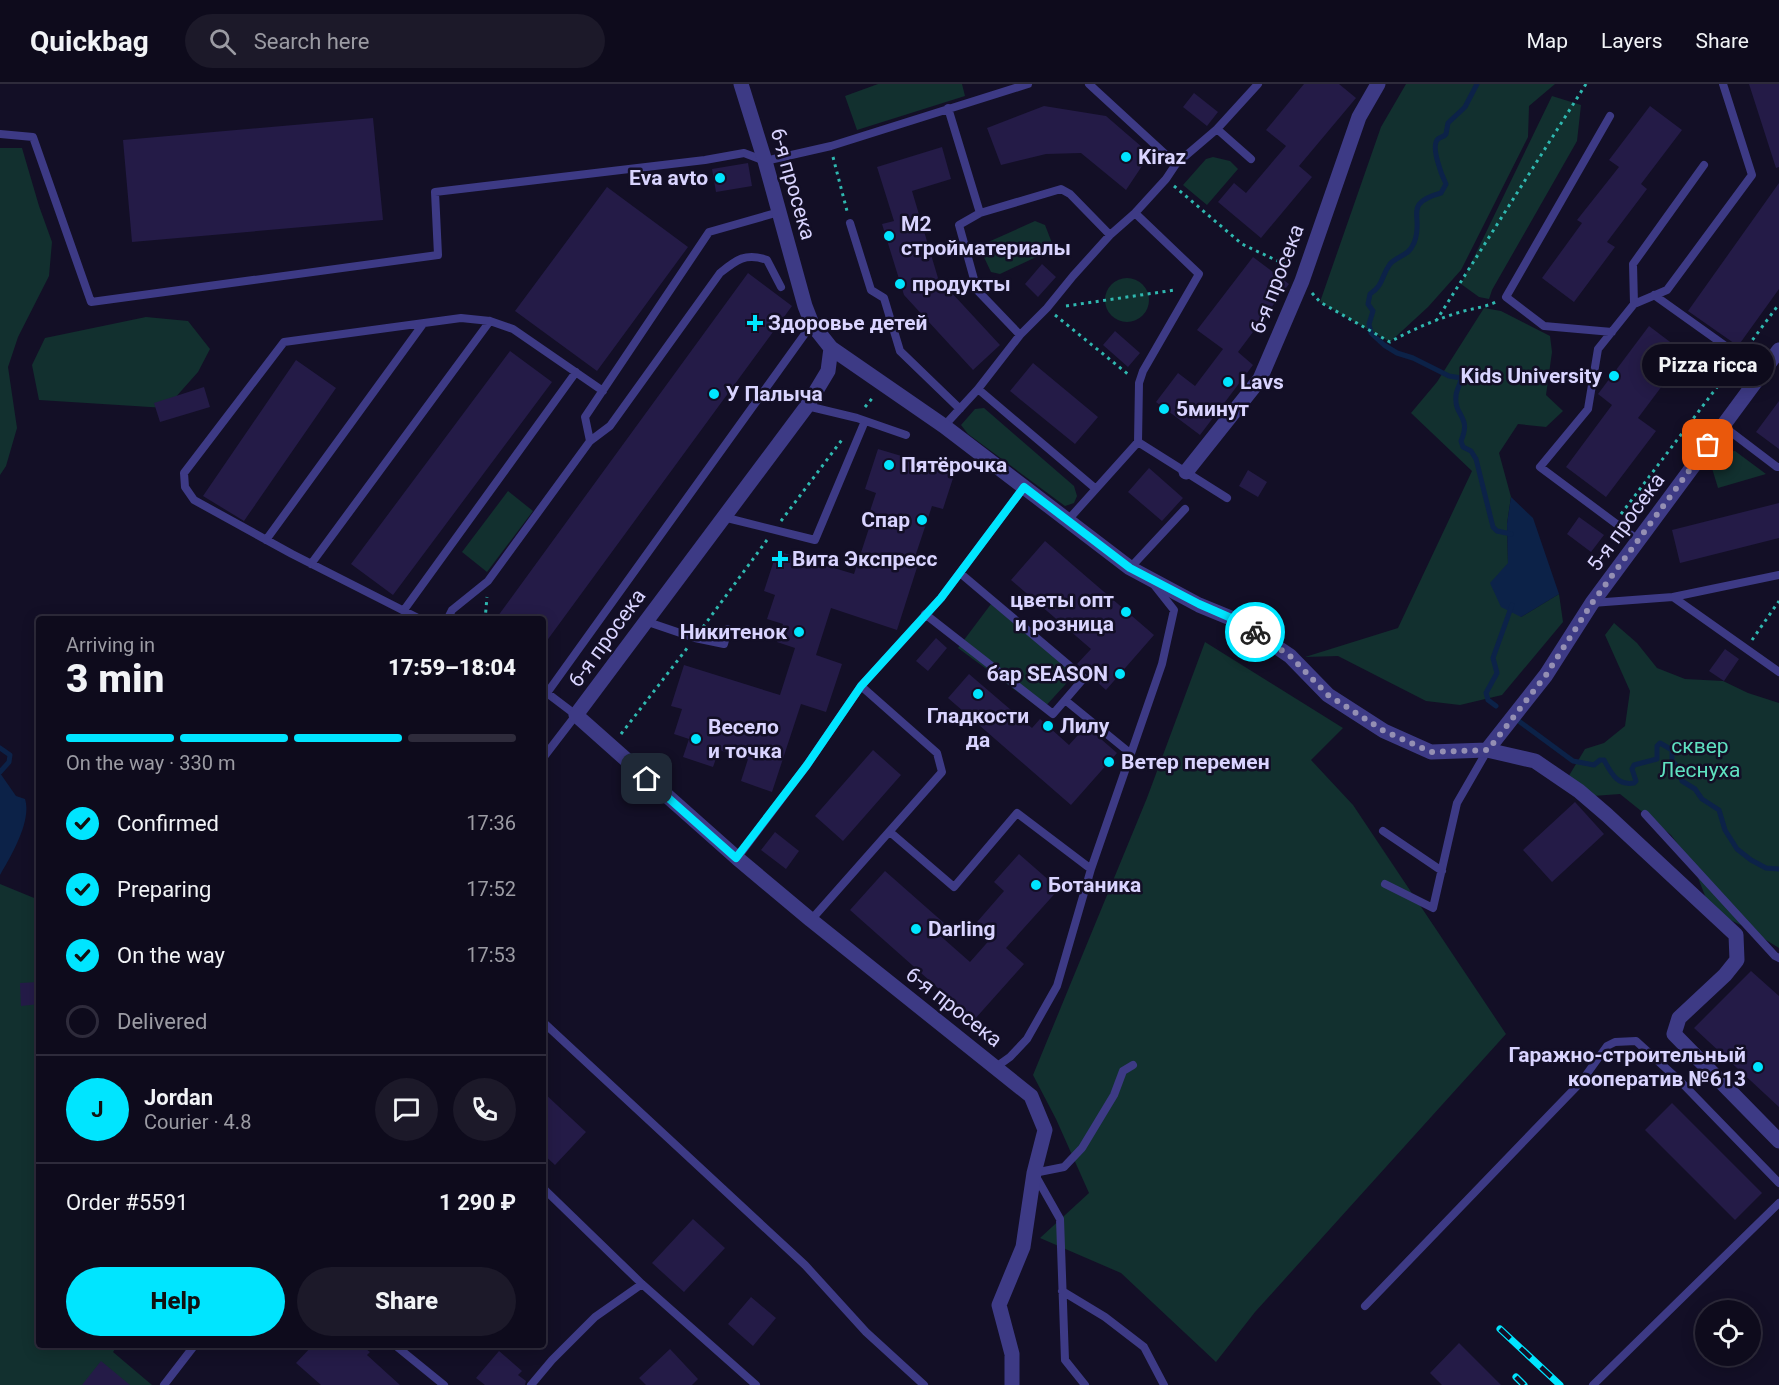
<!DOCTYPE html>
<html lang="en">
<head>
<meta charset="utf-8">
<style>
  body { margin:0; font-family:Roboto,sans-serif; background:#1c1929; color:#f1f3f6; height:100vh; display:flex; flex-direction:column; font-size:22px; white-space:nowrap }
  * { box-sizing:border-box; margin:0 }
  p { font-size:20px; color:#9b9ba3 }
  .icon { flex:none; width:33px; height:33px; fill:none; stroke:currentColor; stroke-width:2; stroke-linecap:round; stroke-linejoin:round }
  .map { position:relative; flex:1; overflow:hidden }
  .side { position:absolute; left:36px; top:532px; width:510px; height:732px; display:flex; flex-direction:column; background:#0e0b1c; border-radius:6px; box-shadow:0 3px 15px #0003,0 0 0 2px #2e2b3b }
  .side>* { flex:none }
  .buttons { position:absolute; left:1695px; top:1216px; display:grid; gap:12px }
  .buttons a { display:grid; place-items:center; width:66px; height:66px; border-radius:50%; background:#0e0b1c; box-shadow:0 3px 15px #0003,0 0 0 2px #2e2b3b; font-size:30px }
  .pin { position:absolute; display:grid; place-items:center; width:51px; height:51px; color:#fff; margin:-26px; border-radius:12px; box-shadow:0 3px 9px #0006 }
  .courier { position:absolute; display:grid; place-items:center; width:60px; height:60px; margin:-30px; border:4px solid #00e5ff; border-radius:50%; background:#fff; color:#222; box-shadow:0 2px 8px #0007 }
  .bubble { position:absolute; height:42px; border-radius:21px; background:#0e0b1c; box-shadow:0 3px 15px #0003,0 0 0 2px #2e2b3b; font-size:20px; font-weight:800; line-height:42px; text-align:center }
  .overview em { font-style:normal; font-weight:800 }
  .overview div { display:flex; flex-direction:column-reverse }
  .overview { display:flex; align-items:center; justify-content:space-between; height:102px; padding:0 30px }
  h1 { font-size:39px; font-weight:800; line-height:45px }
  .bar { display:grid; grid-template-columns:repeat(4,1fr); gap:9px 6px; align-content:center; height:72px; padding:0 30px }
  .bar i { height:8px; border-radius:4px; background:#2e2b3b }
  .bar .active { background:#00e5ff }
  .bar p { grid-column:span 4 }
  .line { display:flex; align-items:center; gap:15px; padding:0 30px; border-top:2px solid #2e2b3b }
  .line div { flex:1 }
  .round { display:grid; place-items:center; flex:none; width:63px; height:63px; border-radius:32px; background:#1c1929 }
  ol { padding:0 30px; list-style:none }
  li { display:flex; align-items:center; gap:18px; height:66px }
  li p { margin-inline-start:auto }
  li .icon { padding:6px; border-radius:50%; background:#00e5ff; color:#111; stroke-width:4 }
  li:last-child { color:#9b9ba3 }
  li i { width:33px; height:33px; border:3px solid #2e2b3b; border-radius:50% }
  .primary-button { display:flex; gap:12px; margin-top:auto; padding:12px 30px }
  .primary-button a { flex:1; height:69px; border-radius:36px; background:#00e5ff; color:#111; font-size:24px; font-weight:800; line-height:69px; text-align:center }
  .primary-button a+a { background:#1c1929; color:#f1f3f6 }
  header { display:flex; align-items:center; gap:36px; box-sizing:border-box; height:84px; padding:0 30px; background:#0e0b1c; border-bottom:2px solid #2e2b3b }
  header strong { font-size:28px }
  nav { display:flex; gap:33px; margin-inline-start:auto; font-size:21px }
  .search { width:420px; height:54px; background:#1c1929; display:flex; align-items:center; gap:15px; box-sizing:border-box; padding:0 21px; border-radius:33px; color:#9b9ba3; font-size:22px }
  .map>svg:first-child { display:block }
  .green { fill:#12302f }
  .water { fill:#0c2248 }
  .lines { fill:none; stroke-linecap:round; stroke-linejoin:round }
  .stream { stroke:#0c2248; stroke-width:5 }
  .building { fill:#241b47 }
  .path { stroke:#2fb8b0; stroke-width:3; stroke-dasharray:3 4.5; stroke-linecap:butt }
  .service { stroke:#3d3a85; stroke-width:8 }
  .minor { stroke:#3d3a85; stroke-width:15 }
  .rail-casing { stroke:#00e5ff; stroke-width:7 }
  .rail { stroke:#130f26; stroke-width:4.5; stroke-dasharray:14; stroke-linecap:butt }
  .done { stroke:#948fb3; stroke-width:6; stroke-dasharray:0 10.8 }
  .route { stroke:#00e5ff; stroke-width:8 }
  .poi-dot { fill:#00e5ff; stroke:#130f26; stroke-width:2 }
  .labels { text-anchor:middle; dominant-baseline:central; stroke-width:5; stroke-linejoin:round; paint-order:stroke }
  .poi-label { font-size:21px; font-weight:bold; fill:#d9d4ff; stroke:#130f26; text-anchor:start }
  .street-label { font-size:21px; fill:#d9d4ff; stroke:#130f26 }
  .park-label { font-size:21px; fill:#5fe0c0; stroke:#130f26 }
</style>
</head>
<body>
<header>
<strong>Quickbag</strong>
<div class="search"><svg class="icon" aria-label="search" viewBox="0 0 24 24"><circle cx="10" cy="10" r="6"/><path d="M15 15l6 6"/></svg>Search here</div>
<nav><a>Map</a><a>Layers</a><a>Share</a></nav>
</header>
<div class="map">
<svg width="1779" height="1301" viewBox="0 0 1779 1301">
  <rect width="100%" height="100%" fill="#130f26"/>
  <!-- green -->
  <path class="green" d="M878,0h84l3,12 -108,34 -12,-34z
    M1406,0h149l-26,22 -1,31 -67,133 -33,37 -38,35 -70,-40 61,-175z
    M1552,12l29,9 -4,36 -85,149 -3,9 -10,-2 -18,-13z
    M0,64h22l17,58 13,36 -3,34 -31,61 -10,30 9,61 -11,38 -6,9z
    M1213,73l17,4 8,8 -31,36 -24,-20 23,-26z
    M1035,137l10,4 7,18 -3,8 -49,23 -9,-2 -9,-19 4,-10z
    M1105 216a22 22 0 1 1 44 0a22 22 0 1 1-44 0Z
    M1484,224l17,3 49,25 2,16 -6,43 17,16 -17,16 -28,-3 -19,29 12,44 -4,27 1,39 13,54 38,-23 4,28 -61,73 -42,10 -34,-4 -88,-45 -33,1 93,-29 74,-157 -61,-58 26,-31z
    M146,233l42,4 22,28 -12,23 -32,36 -127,-8 -7,-35 13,-27z
    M984,324l90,78 3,10 -3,7 -9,3 -97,-72 -7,-9 14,-16z
    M1735,367l31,23 -48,14 -7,-23 12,-13z
    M508,407l25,20 -46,61 -25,-20z
    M991,520l84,70 -33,36 -84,-62z
    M1614,539l23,20 20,25 28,11 38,2 25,12 31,10v245l-34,-21 -34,-16 -18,-46 -22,-30 -51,-41 -27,2 -26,-17 18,-30 19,-6 21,-17 5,-35 -25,-56z
    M1205,558l138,86 -32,32 42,45 153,229 -251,278 -39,50 -95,-89 -81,-35 49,-45 -33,-74 -23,-44 114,-277z
    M0,800l39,16v446h78l-4,6 39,33h-152z"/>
  <!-- water -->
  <path class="water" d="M1511,413l22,21 26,76 -38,23 -20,-10 -11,-24 18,-20 -1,-39z
    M0,689l16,23 9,3c7,22 -14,57 -25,76z"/>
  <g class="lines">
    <!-- stream -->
    <path class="stream" d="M1477,0l-12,23 -17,16 -2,11c-2,3 -6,3 -8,5 -8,7 4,37 8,45l-5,9c-40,11 -16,24 -27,50 -6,14 -16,12 -24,21 -9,12 -6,21 -20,30l-2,10 5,7 -4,13 2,9 13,12 13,8 16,5 36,18 12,2c0,6 -5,12 -5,18 -2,21 16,20 5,45l2,6 8,4 5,8 17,68 4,4 14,3
      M1496,622l-8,-6 -2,-7 11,-20 -4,-15 19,-53
      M1520,638l53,39 21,4 6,-5h4c7,13 13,26 30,23l2,-2 -4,-12 2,-4 23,-6v-13l3,-3 12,7v11l5,5 5,15 13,8 7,10 17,11 6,20 12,19 14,11 15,8 13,1
      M0,664l10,7 -1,7 -9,10"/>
  </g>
  <!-- building -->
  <path class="building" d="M1304,0h35l17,14 -57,68 13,11 -51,61 -43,-36 16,-19 12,10 40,-47 -20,-16z
    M1749,0h30v83l-3,1z
    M1194,9l24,19 -11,14 -24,-19z
    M1044,22l62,10 44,38 -24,36 -45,-37 -35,1 -45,11 -14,-37z
    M1650,22l32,24 -41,54 6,5 -40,53 8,5 -41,55 -32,-24 40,-55 -5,-3 42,-53 -10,-7z
    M373,34l10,102 -251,22 -9,-102z
    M942,63l9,32 -39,12 26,87 62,67 -27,25 -69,-75 -22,-71 12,-3 -17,-54z
    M748,79l4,23 -36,6 -4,-23z
    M1779,99v106l-41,57 -50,-35z
    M607,103l81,60 -91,124 -82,-60z
    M1253,173l36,27 -51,68 15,13 -53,70 -44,-33 22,-29 17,13 28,-37 -26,-19z
    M1042,180l14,13 -18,20 -13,-13z
    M748,189l44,33 -249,340v-26h-48z
    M1649,242l37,28 -48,64 18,13 -50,66 -40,-30 46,-62 -14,-11z
    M1115,247l25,22 -12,14 -25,-22z
    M510,267l42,31 -159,213 -42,-31z
    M296,276l40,28 -92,133 -41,-25z
    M1033,279l65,54 -23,27 -65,-53z
    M204,303l6,20 -50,15 -6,-19z
    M1779,317v48l-23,-17z
    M878,365l77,23 -12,37 -11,-3 -16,48 5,1 -24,75 -66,-22 -15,47 26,9 -16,48 -25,-8 -29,88 -31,-11 7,-22 -29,-9 -6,17 -30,-10 6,-18 -15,-5 8,-25 -11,-3 13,-41 96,30 15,-47 -18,-6 6,-18 -16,-5 8,-24 -11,-4 13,-40 77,23 18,-55 -4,-2 8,-24 -11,-4z
    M1149,384l34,30 -21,23 -34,-29z
    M1248,386l19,12 -9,15 -19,-11z
    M1779,419v35l-99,25 -8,-33z
    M1579,433l25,18 -13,17 -24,-18z
    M1045,457l109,94 -48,55 -29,-26 14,-15 -80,-69z
    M936,554l11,10 -19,23 -12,-10z
    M1725,565l14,10 -15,22 -15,-10z
    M969,590l63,54 8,-9 29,26 17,-19 31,27 -46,52 -123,-107z
    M873,666l28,25 -58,66 -28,-25z
    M1575,718l29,32 -52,48 -29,-32z
    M775,748l24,19 -13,18 -25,-19z
    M1019,770l40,35 -53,59 18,16 -50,56 -124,-110 35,-39 59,52 -8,9 34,30 23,-26 -16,-14 27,-31 -10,-9z
    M1751,887l28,25v111l-85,-79z
    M39,898v22l-18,2 -1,-23z
    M543,1008l43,40 -31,33 -12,-11z
    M1672,1019l90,90 -27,27 -90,-90z
    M693,1135l32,29 -41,44 -32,-29z
    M751,1213l25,21 -23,28 -25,-22z
    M1459,1259l42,42h-59l-12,-12z
    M312,1262h50l8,6 -3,3 33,30h-79l-25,-22z
    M670,1265l28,30 -6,6h-46l-7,-7z
    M499,1267l23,20 -4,4 8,6 -1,4h-40l-9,-7z
    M101,1277l29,24h-48z"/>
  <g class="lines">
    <!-- path -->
    <path class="path" d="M833,73l14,54
      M1174,102l68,58 44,21 7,-8
      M1312,209l8,9 70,40c23,-13 49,-24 74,-31 12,-3 21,-4 32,-9
      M1066,222l109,-16
      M1055,231l74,60
      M1436,237l150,-237
      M1748,262l31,-42
      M865,323l9,-11
      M1621,430l112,-148
      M781,437l63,-84
      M485,536l2,-23
      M703,543l64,-87
      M1752,556l27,-39
      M621,650l67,-87"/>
    <!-- service -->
    <path class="service" d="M1089,0l87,80
      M948,24l32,105 81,-24 9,5 40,41
      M1610,32l-104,181 38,29 68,6
      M1217,45l34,30
      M0,50l33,3 58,165 347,-47 -3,-63 270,-32 39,-7 21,8 66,-15 197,-62
      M980,129l-21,12 18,65 43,45
      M850,139l21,67 13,8 16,53 60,58
      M1654,211l108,77
      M1634,220l-1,-40 71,-99
      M978,305l118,100
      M807,322l50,12 49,17
      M944,342l34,-37 42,-54 27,-27 26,-32 37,-41 25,-22
      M1723,342l54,41h2
      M590,357l-5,-24 124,-185 70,-20
      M1138,358l89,56
      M723,433l92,23 50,-119
      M1068,436l70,-78 1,-59 4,-12 56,-97 -64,-61 31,-34 10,-15 41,-35 41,-45
      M266,456l157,-216
      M1638,456l-98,-73 48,-58 10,-60 36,-45 33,-14 85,-115 -29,-91
      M311,480l179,-243
      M1130,484l55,-59
      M1673,513l106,-22
      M1592,519l81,-6 106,75
      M404,526l172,-238
      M925,530l128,100 31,-36 -124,-105
      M422,536l-130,-66 -98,-54 -9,-13 -1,-14 100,-131 177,-24 29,3 23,8 90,62
      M447,536l5,-10 36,-29 102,-140 20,-15 110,-153c16,-13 26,-21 47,-13l14,27
      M645,537l50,17 29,6 4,-15
      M1065,616l65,53
      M543,674l33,-43 -29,-22 265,-369
      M1645,730l130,142 4,2
      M1383,747l59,40
      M890,748l64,55 63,-74 74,56
      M737,774l70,-93 54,-79 80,-88 83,-111
      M1385,800l48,24 24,-105 30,-52
      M811,836l131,-148 -5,-19 -76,-67
      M543,938l262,243 61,67 58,53
      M996,983l14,-10 17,-18 30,-53 34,-117 71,-205 12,-54 -19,-24
      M543,1104l99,96 114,101
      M1062,1207l43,26 39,30 20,38
      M1365,1222l216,-224 26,-36 8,-4 21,-1 45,41 98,101
      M396,1262l48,39
      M164,1301l30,-39
      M531,1301l21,-25 43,-43 47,-33
      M1085,1301l-20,-25 -5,-141 -26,-46 30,-6 18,-19 32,-53 9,-24 10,-6
      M1593,1301l186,-182"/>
    <!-- minor -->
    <path class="minor" d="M741,0l24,77 40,145 7,18 19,24 -3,23 -21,35 -231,309 161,143 74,62 220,176 14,34 -11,43 -11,74 -24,58 13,49v31
      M831,264l113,78 186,142 69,37 39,16 52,35 38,39 56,36 47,21 56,-2 48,11 44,30 28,24 129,120 1,25 -12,15 -46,43 -5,16 105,107
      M1186,388l74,-93 42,-98 57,-164 19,-33
      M1487,666l59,-75 46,-72 187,-253"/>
    <!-- rail casing -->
    <g class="rail-casing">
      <path id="rail" d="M1500,1245l60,56
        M1516,1293l8,8"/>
    </g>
    <!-- rail -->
    <use href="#rail" class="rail"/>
  </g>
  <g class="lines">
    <!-- done -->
    <path class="done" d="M1255,548l35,24 38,39 56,36 47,21 57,-2 58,-75 46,-72 116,-158"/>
    <!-- route -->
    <path class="route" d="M647,695l89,79 71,-93 54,-79 80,-88 83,-111 106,81 69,36 39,17 17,11"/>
  </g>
  <!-- markers -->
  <g class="poi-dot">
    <circle cx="1126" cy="73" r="6"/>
    <circle cx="720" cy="94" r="6"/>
    <circle cx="889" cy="152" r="6"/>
    <circle cx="900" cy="200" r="6"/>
    <path d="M752 230h6v6h6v6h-6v6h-6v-6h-6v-6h6z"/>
    <circle cx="1614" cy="292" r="6"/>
    <circle cx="1228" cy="298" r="6"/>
    <circle cx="714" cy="310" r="6"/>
    <circle cx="1164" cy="325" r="6"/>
    <circle cx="889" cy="381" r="6"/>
    <circle cx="922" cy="436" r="6"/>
    <path d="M777 466h6v6h6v6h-6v6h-6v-6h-6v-6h6z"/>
    <circle cx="1126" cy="528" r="6"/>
    <circle cx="799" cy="548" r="6"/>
    <circle cx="1120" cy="590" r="6"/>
    <circle cx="978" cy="610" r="6"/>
    <circle cx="1048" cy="642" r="6"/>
    <circle cx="696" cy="655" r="6"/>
    <circle cx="1109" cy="678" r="6"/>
    <circle cx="1036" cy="801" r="6"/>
    <circle cx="916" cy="845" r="6"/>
    <circle cx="1758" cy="983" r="6"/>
  </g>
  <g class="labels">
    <!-- poi labels -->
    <g class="poi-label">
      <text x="1138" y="73">Kiraz</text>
      <text x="708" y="94" text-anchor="end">Eva avto</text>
      <text x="901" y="140">М2<tspan x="901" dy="24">стройматериалы</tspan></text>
      <text x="912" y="200">продукты</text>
      <text x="768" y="239">Здоровье детей</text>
      <text x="1602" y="292" text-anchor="end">Kids University</text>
      <text x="1240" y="298">Lavs</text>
      <text x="726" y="310">У Палыча</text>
      <text x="1176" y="325">5минут</text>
      <text x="901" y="381">Пятёрочка</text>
      <text x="910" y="436" text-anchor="end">Спар</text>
      <text x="792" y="475">Вита Экспресс</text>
      <text x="1114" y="516" text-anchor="end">цветы опт<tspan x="1114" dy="24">и розница</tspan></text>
      <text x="787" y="548" text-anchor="end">Никитенок</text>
      <text x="1108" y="590" text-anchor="end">бар SEASON</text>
      <text x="978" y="632" text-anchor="middle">Гладкости<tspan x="978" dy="24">да</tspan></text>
      <text x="1060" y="642">Лилу</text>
      <text x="708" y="643">Весело<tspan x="708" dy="24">и точка</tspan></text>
      <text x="1121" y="678">Ветер перемен</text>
      <text x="1048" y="801">Ботаника</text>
      <text x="928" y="845">Darling</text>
      <text x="1746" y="971" text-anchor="end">Гаражно-строительный<tspan x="1746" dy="24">кооператив №613</tspan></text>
    </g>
    <!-- street labels -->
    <g class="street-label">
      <text transform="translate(793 100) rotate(74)">6-я просека</text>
      <text transform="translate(1277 195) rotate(-69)">6-я просека</text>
      <text transform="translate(1626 438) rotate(-54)">5-я просека</text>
      <text transform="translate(607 554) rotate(-54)">6-я просека</text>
      <text transform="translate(954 923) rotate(38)">6-я просека</text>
    </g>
    <!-- park labels -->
    <g class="park-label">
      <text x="1700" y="662">сквер<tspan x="1700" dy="24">Леснуха</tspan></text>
    </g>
  </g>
</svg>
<div class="buttons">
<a><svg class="icon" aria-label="locate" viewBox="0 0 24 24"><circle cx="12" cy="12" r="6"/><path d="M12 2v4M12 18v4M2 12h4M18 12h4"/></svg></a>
</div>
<div class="pin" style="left:1708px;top:361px;background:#ea580c"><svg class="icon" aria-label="bag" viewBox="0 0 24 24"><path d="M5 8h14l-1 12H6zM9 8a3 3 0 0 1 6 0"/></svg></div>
<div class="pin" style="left:647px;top:695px;background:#1f2937"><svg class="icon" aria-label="home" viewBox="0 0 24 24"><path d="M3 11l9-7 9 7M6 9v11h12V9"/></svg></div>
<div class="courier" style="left:1255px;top:548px"><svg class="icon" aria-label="bike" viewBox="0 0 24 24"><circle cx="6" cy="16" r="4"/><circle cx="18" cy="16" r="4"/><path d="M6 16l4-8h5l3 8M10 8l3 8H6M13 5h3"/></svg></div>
<div class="bubble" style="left:1642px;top:260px;width:132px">Pizza ricca</div>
<section class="side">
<div class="overview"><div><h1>3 min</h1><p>Arriving in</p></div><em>17:59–18:04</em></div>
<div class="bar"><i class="active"></i><i class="active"></i><i class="active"></i><i></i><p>On the way · 330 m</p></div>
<ol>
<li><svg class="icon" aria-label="check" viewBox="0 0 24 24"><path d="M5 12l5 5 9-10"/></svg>Confirmed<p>17:36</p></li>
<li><svg class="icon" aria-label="check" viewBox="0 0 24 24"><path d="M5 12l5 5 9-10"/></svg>Preparing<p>17:52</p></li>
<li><svg class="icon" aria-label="check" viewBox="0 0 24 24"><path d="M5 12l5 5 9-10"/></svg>On the way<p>17:53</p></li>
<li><i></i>Delivered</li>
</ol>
<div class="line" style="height:108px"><b class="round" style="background:#00e5ff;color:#111">J</b><div><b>Jordan</b><p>Courier · 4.8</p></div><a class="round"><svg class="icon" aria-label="chat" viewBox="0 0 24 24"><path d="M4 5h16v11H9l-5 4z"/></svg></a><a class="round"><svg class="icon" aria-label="phone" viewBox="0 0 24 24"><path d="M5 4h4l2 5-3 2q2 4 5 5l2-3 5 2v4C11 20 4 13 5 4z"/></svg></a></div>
<div class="line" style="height:78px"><div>Order #5591</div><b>1 290 ₽</b></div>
<div class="primary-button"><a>Help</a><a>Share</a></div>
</section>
</div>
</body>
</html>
